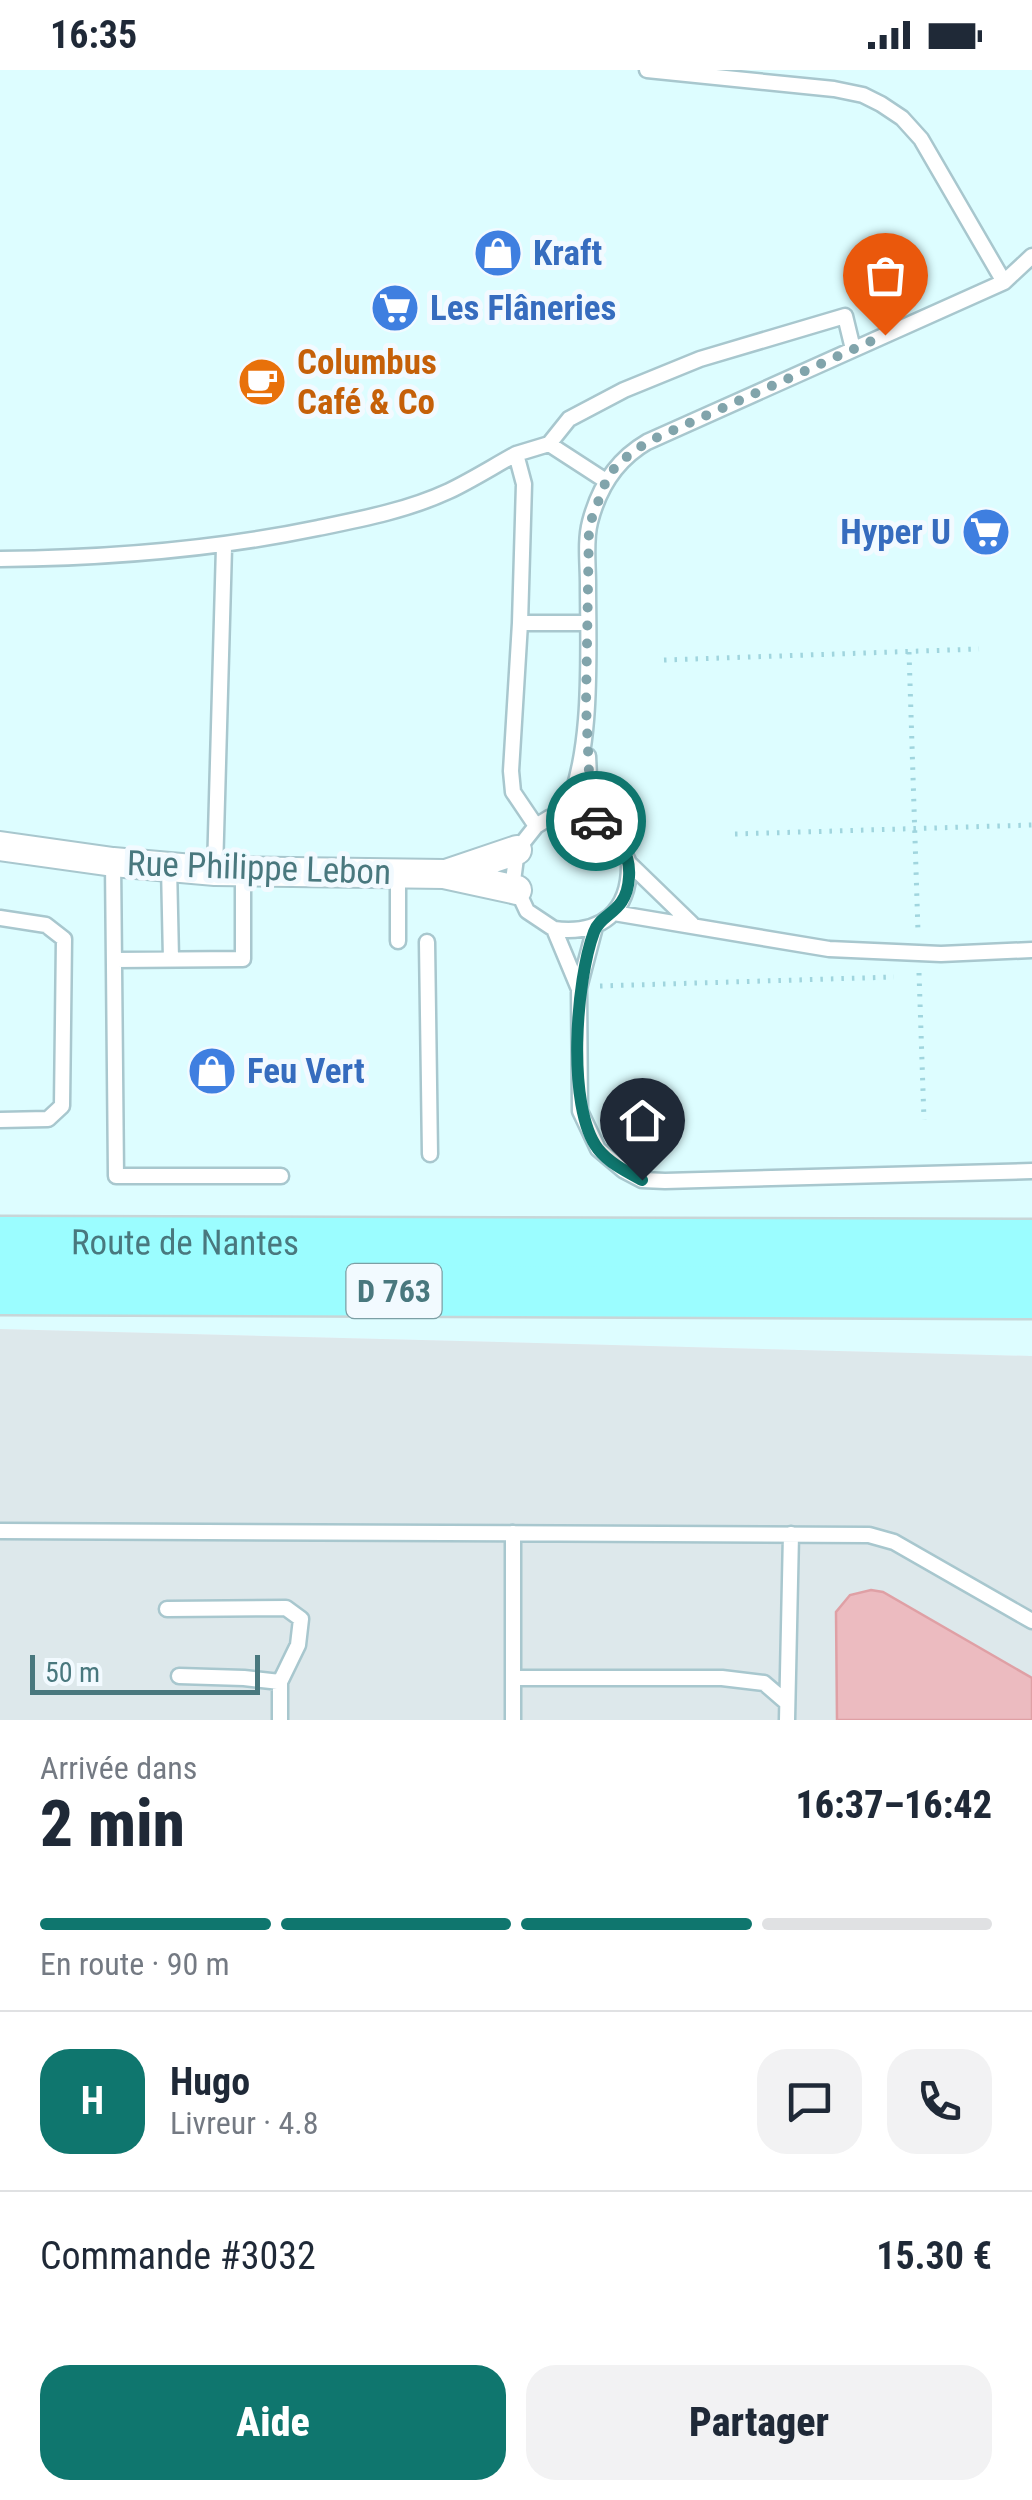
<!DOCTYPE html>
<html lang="fr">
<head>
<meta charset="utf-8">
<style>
  body { margin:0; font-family:"Roboto Condensed",sans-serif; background:#f2f2f3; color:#1f2937; height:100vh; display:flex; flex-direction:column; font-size:38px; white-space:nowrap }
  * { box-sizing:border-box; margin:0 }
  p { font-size:32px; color:#747a83 }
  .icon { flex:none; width:55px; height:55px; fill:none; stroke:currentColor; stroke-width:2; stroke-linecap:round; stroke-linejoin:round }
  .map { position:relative; height:1650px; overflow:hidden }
  .panel { display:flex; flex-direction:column; background:#fff; flex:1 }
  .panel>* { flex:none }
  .scale { position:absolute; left:30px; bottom:25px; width:230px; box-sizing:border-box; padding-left:10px; border:5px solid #49787e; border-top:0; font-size:28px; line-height:35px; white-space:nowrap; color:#49787e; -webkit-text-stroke:8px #f2faff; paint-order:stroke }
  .pin { position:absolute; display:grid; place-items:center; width:85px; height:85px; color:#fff; margin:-102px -42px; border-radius:50% 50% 50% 0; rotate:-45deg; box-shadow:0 0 10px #0007 }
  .pin .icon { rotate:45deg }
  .courier { position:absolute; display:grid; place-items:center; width:100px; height:100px; margin:-50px; border:8px solid #0f766e; border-radius:50%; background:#fff; color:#222; box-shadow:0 2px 12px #0007 }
  .headline em { font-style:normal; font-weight:800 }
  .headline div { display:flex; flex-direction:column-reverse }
  .headline { display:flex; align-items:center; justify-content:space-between; height:170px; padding:0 40px }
  h1 { font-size:65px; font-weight:800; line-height:75px }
  .bar { display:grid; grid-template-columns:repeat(4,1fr); gap:15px 10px; align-content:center; height:120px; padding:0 40px }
  .bar i { height:12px; border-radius:8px; background:#e0e1e3 }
  .bar .current { background:#0f766e }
  .bar p { grid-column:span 4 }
  .line { display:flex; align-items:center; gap:25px; padding:0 40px; border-top:2px solid #e0e1e3 }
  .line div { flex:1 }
  .round { display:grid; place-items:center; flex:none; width:105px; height:105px; border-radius:30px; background:#f2f2f3 }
  .action { display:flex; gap:20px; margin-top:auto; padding:20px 40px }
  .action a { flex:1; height:115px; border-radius:30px; background:#0f766e; color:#fff; font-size:40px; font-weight:800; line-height:115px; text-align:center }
  .action a+a { background:#f2f2f3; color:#1f2937 }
  .status { display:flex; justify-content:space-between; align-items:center; height:70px; padding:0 50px; background:#fff; direction:ltr }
  .status svg { height:28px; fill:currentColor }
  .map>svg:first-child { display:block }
  .commercial { fill:#ddfdff }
  .industrial { fill:#dde8eb }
  .water { fill:#ecbbc0; stroke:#dfa0a5; stroke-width:2.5 }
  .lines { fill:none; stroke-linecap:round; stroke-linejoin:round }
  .lane-casing { stroke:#a8c7ce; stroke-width:19 }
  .street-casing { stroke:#a8c7ce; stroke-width:32 }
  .highway-casing { stroke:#c8d6d8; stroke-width:55 }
  .path { stroke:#a0d5de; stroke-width:5; stroke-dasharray:2.5 8; stroke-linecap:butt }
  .lane { stroke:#fff; stroke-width:14 }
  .street { stroke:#fff; stroke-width:28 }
  .highway { stroke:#9bfdff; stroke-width:50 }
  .done { stroke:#81a4ab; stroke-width:10; stroke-dasharray:0 18 }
  .route { stroke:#0f766e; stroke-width:12 }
  .labels { text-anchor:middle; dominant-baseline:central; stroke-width:10; stroke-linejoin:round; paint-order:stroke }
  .shield { fill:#f2faff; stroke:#7c9fa5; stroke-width:2.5 }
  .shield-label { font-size:32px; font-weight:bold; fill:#49787e }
  .shop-label { font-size:35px; font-weight:bold; fill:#366cbe; stroke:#f2faff; text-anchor:start }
  .food-label { font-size:35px; font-weight:bold; fill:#c56008; stroke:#f2faff; text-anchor:start }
  .street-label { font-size:35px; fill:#49787e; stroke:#f2faff }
</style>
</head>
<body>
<div class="status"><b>16:35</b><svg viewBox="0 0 49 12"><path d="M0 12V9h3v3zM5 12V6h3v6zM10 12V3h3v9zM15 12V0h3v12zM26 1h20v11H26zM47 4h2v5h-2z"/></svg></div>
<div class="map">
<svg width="1032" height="1650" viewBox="0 0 1032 1650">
  <rect width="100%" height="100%" fill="#eaf7ff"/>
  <!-- commercial -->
  <path class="commercial" d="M0,0h1032v1286l-1032,-27z"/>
  <!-- industrial -->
  <path class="industrial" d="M0,1259l1032,27v364h-1032z"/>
  <!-- water -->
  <path class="water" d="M871,1520l12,2 149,86v42h-195l-1,-108 14,-17z"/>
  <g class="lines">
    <!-- lane casing -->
    <g class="lane-casing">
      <path id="lane" d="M647,0l187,19 29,6 18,9 21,14 19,21 83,143
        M549,374l20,-25 55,-29 76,-31 145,-43 8,33
        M516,384l33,-10 57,37
        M0,489c108,-1 212,-9 318,-31 44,-9 90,-18 131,-37 23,-11 45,-25 67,-37l8,30 -4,139 -9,148 2,21 23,34
        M520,553h68
        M588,686l3,61
        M564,744c30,-59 24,-163 24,-230 0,-20 -3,-43 2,-62 9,-35 26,-62 57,-80l357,-160 28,-26
        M113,792l3,314h165
        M169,796l2,93
        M215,801l9,-324
        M614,843l215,36 112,5 91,-4
        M0,848l46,7 18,14 -2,167 -14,13 -48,1
        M692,854l-63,-61 -13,-28 -25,-18 -27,-3 -15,4 -13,8 -19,24 -4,31 14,30 27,18 25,60 1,122 18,38 25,21 19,10 23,1 367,-10
        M554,859c47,6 76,-17 75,-66
        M398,871v-68
        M427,872l3,212
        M114,890l129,-1v-87
        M579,918l16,-61
        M0,1461l869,4 25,7 138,79
        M513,1463v187
        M167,1539l119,-1 15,11 -3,26 -18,37v38
        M179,1606l65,2 36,4
        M513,1608h209l42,5 22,19
        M787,1650l4,-186"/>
    </g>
    <!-- street casing -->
    <g class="street-casing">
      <path id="street" d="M0,776l113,16 102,9 229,3 73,16
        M446,804l71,-24"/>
    </g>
    <!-- highway casing -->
    <g class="highway-casing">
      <g id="highway">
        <path id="s1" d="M0,1172l1032,3"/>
        <path d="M0,1219l1032,4"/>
      </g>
    </g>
    <!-- path -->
    <path class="path" d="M909,582l9,280
      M664,590l315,-11
      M735,764l297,-9
      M919,903l5,147
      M600,916l294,-9"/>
    <!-- lane -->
    <use href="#lane" class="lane"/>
    <!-- street -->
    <use href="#street" class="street"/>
    <!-- highway -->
    <use href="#highway" class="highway"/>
  </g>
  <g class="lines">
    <!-- done -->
    <path class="done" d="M596,751l-5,-4 -5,-112 3,-179 17,-45 11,-17 30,-22 238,-107"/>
    <!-- route -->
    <path class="route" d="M596,751c20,13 35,30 33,56 -2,37 -28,35 -35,55 -18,48 -28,175 4,217 11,14 29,23 44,31"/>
  </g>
  <!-- icons -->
  <defs>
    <g id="shop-disc" transform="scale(2.5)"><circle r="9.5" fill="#3f7fe0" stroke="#f2faff"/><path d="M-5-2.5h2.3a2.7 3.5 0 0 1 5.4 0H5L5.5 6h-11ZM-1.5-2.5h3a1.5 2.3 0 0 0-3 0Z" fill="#fff"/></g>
    <g id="supermarket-disc" transform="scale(2.5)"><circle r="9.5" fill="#3f7fe0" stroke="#f2faff"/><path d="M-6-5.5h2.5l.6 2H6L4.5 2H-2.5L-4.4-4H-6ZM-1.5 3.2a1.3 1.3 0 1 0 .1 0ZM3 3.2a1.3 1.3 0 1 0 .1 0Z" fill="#fff"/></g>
    <g id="cafe-disc" transform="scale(2.5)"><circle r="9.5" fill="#e8710a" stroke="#f2faff"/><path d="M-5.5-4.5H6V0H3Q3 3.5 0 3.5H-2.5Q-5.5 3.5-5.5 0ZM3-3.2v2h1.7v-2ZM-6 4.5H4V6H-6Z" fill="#fff"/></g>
  </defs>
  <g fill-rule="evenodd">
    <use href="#shop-disc" x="498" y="183"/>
    <use href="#supermarket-disc" x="395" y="238"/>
    <use href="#cafe-disc" x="262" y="312"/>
    <use href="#supermarket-disc" x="986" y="462"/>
    <use href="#shop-disc" x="212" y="1001"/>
  </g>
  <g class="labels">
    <!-- shield labels -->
    <rect class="shield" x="346.5" y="1194" width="95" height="54" rx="8"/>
    <g class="shield-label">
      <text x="394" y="1221">D 763</text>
    </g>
    <!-- shop labels -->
    <g class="shop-label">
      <text x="533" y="183">Kraft</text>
      <text x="430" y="238">Les Flâneries</text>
      <text x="951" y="462" text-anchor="end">Hyper U</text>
      <text x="247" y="1001">Feu Vert</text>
    </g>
    <!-- food labels -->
    <g class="food-label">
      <text x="297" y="292">Columbus<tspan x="297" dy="40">Café &amp; Co</tspan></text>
    </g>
    <!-- street labels -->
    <g class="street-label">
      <text transform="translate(259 798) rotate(2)">Rue Philippe Lebon</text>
      <text stroke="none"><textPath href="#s1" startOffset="185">Route de Nantes</textPath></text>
    </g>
  </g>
</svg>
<div class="scale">50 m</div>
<div class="pin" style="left:885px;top:265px;background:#ea580c"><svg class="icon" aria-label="bag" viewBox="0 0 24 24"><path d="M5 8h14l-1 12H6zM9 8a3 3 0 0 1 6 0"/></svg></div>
<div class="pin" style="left:642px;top:1110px;background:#1f2937"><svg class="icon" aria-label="home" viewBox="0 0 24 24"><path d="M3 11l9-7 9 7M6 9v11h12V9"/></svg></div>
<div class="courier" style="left:596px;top:751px"><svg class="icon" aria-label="car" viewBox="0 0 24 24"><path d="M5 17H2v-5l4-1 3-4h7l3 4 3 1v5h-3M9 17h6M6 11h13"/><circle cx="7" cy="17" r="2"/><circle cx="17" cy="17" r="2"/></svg></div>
</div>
<section class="panel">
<div class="headline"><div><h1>2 min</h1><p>Arrivée dans</p></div><em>16:37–16:42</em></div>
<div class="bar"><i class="current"></i><i class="current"></i><i class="current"></i><i></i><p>En route · 90 m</p></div>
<div class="line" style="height:180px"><b class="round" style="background:#0f766e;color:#fff">H</b><div><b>Hugo</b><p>Livreur · 4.8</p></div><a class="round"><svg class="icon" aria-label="chat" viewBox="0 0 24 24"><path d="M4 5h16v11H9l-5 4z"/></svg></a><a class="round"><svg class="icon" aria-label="phone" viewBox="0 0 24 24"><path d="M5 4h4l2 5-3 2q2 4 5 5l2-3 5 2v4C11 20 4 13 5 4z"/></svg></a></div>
<div class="line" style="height:130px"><div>Commande #3032</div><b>15.30 €</b></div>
<div class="action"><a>Aide</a><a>Partager</a></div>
</section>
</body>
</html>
